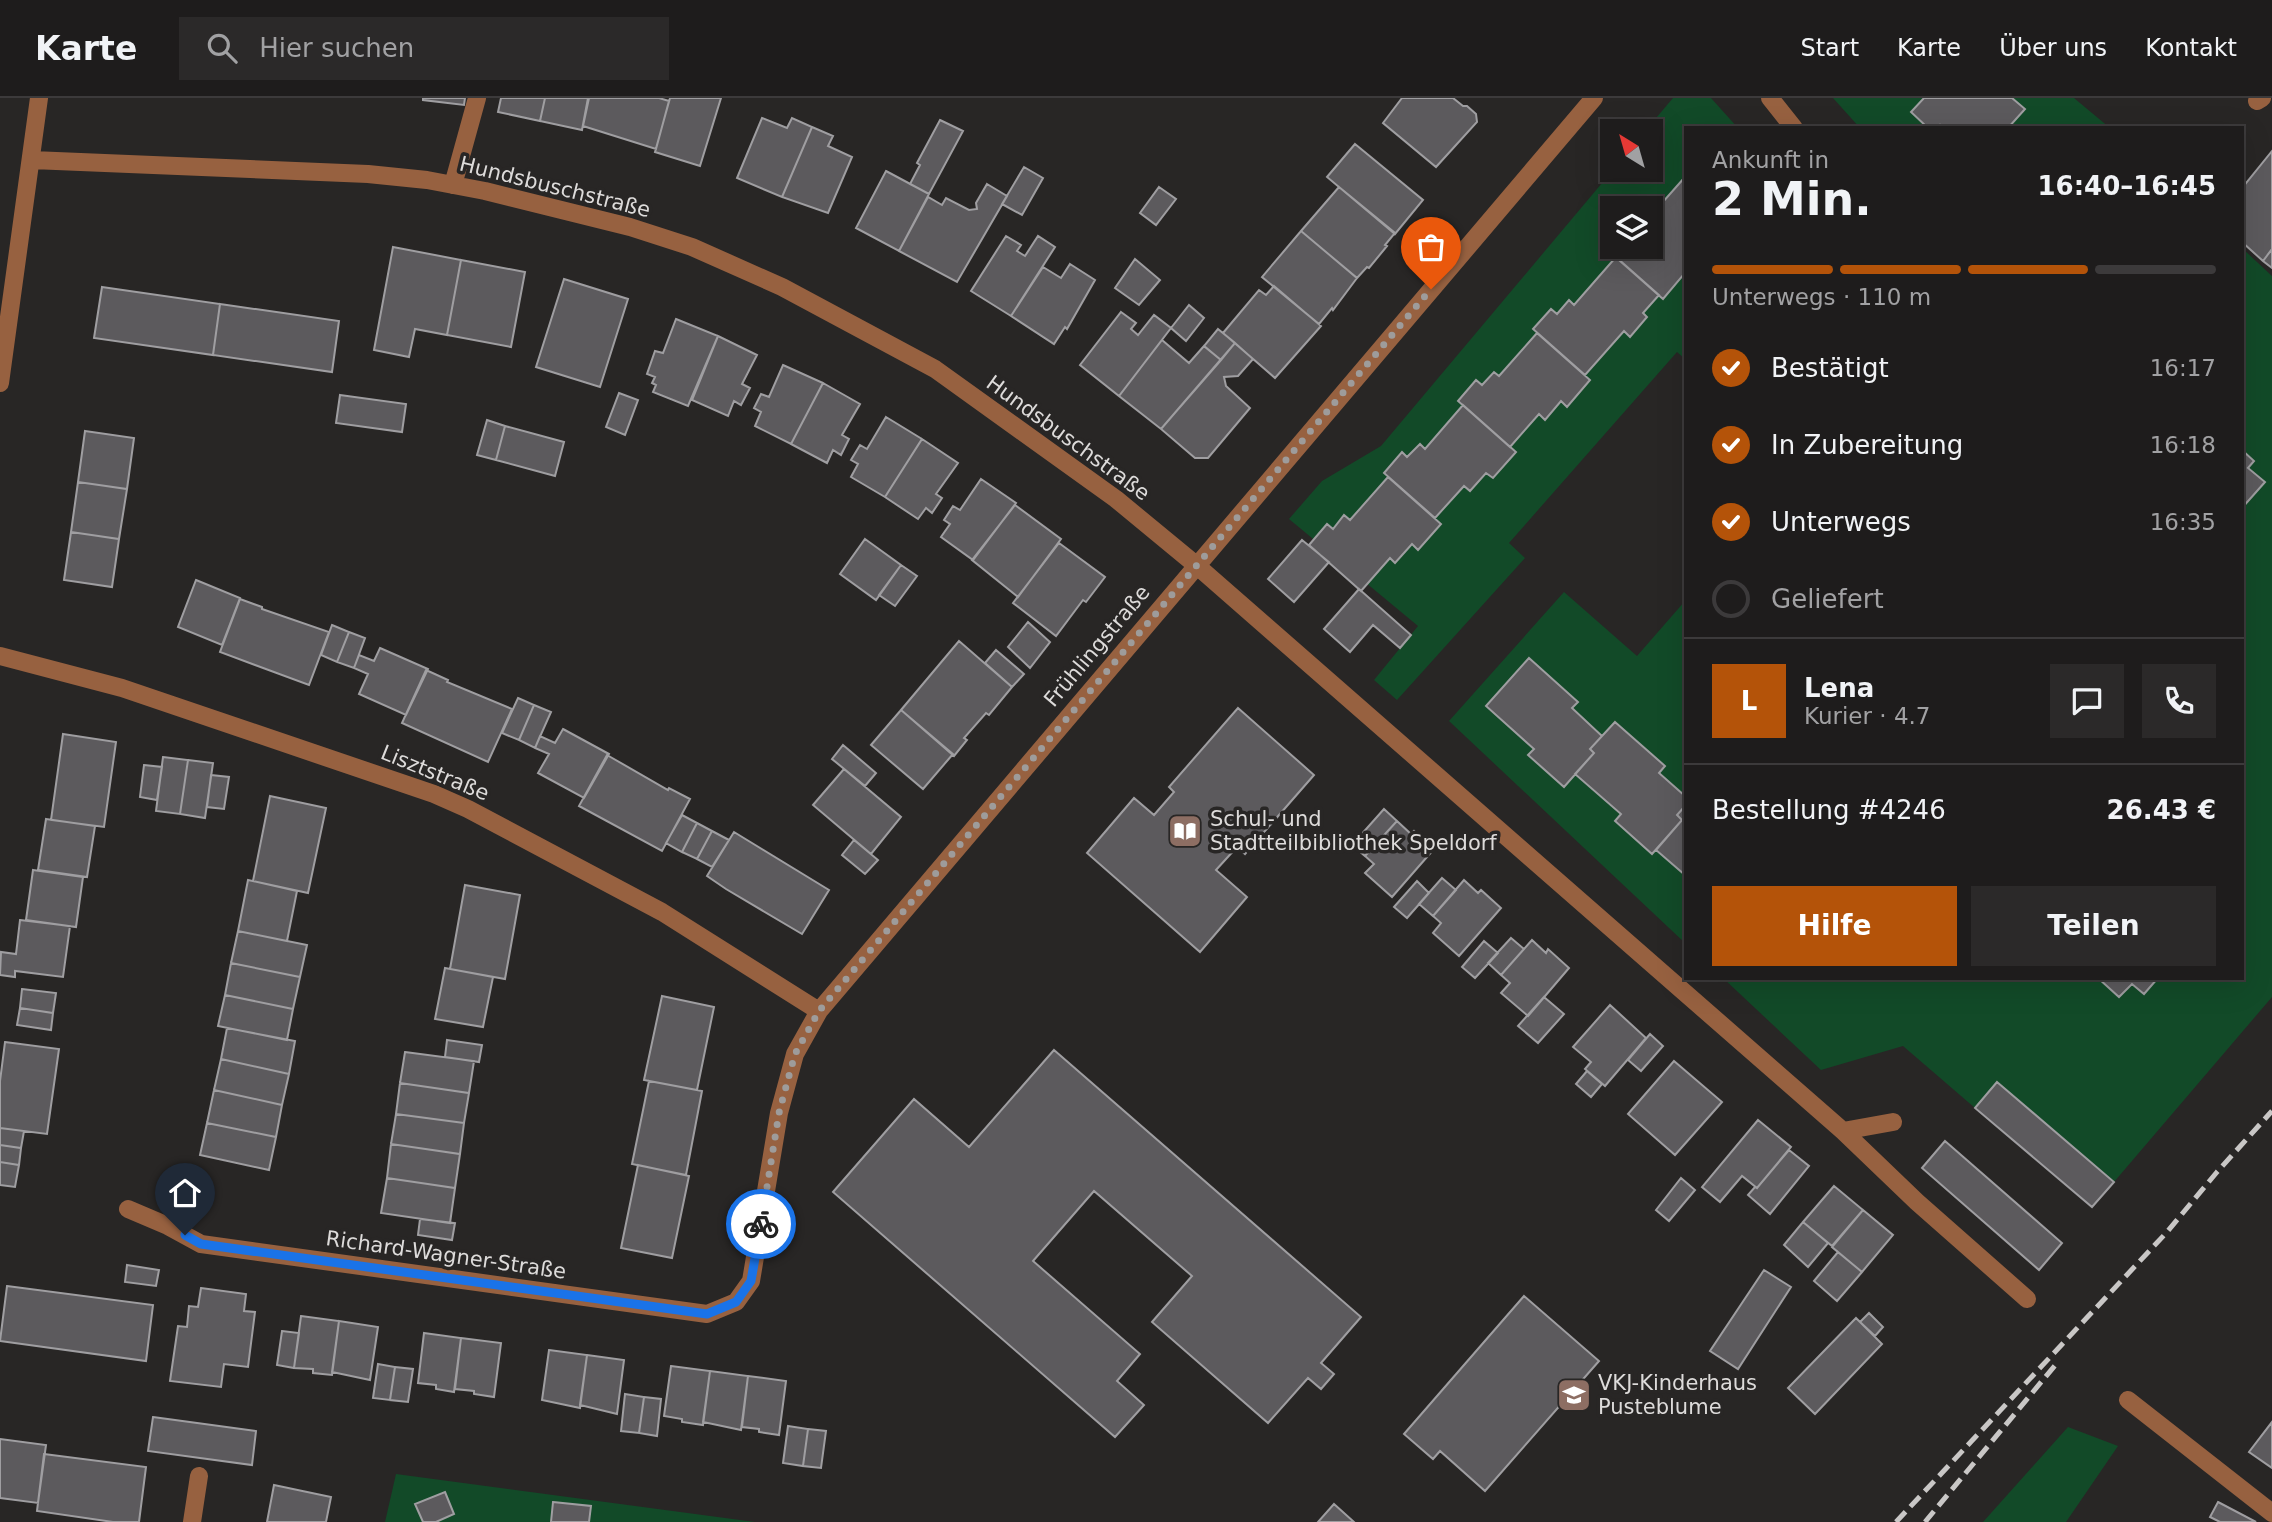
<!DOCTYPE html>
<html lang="de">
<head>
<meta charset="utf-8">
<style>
  body { margin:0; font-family:"DejaVu Sans",sans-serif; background:#2b2929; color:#f1f3f6; height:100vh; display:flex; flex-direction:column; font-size:26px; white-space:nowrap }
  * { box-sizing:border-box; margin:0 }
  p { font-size:23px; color:#a1a1a3 }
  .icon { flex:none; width:38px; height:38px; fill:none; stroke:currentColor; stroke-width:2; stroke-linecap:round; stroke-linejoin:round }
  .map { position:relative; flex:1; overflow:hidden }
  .side { position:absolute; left:1684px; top:28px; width:560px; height:854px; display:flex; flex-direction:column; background:#1e1c1c; border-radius:0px; box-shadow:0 7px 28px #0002,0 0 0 2px #3c3a3b }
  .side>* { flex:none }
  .needle { width:46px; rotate:323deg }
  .fabs { position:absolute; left:1600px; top:21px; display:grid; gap:14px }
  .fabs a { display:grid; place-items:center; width:63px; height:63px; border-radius:0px; background:#1e1c1c; box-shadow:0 7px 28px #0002,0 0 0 2px #3c3a3b; font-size:35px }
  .pin { position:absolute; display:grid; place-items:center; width:60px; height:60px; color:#fff; margin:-72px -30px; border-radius:50% 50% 50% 0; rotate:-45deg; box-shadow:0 0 7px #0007 }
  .pin .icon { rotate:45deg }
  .courier { position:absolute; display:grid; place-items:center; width:70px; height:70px; margin:-35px; border:5px solid #1a73e8; border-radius:50%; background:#fff; color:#222; box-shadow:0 2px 9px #0007 }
  .overview em { font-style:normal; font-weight:700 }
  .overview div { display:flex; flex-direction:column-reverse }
  .overview { display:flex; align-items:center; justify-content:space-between; height:119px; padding:0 28px }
  h1 { font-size:46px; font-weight:700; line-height:52px }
  .bar { display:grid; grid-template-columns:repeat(4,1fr); gap:10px 7px; align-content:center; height:84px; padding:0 28px }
  .bar i { height:9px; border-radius:5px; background:#3c3a3b }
  .bar .selected { background:#b45309 }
  .bar p { grid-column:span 4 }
  .line { display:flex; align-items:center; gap:18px; padding:0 28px; border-top:2px solid #3c3a3b }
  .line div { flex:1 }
  .round { display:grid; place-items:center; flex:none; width:74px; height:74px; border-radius:0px; background:#2b2929 }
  ol { padding:0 28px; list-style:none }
  li { display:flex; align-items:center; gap:21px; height:77px }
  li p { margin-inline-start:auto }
  li .icon { padding:7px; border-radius:50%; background:#b45309; color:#fff; stroke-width:4 }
  li:last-child { color:#a1a1a3 }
  li i { width:38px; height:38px; border:4px solid #3c3a3b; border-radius:50% }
  .cta { display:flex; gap:14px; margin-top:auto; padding:14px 28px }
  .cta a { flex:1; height:80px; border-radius:0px; background:#b45309; color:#fff; font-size:28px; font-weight:700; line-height:80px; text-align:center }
  .cta a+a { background:#2b2929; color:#f1f3f6 }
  header { display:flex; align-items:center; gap:42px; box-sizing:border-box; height:98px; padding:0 35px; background:#1e1c1c; border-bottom:2px solid #3c3a3b }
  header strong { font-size:33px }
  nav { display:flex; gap:38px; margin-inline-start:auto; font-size:24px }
  .search { width:490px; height:63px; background:#2b2929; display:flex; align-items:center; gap:18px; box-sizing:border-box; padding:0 24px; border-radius:0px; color:#a1a1a3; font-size:26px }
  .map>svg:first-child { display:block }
  .green { fill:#124a28; fill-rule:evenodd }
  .building { fill:#5c5a5d; stroke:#9f9ea1; stroke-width:2 }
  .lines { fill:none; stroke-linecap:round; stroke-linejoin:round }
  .minor { stroke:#976140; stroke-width:18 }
  .rail { stroke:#c9c7c6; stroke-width:5; stroke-dasharray:14 7; stroke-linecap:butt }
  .done { stroke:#9e9c9b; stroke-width:7; stroke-dasharray:0 12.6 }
  .route { stroke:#1a73e8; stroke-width:9 }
  .labels { text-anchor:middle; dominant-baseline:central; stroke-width:7; stroke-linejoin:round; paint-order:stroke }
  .street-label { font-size:21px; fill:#dddbda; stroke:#282625 }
  .poi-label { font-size:21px; fill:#dddbda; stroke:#282625; text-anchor:start }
</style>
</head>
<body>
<header>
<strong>Karte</strong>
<div class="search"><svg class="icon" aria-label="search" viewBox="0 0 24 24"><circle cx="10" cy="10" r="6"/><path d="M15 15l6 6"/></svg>Hier suchen</div>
<nav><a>Start</a><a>Karte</a><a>Über uns</a><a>Kontakt</a></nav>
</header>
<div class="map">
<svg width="2272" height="1424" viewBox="0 0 2272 1424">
  <rect width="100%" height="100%" fill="#282625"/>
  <!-- green -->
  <path class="green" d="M1673,0h38l27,30h-53v231l-8,-7 -168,191 16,15 -128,142 -23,-20 44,-54 -129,-107 33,-38 59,-35 232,-276h37v-39h-5zM1612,110h38v39h-38z
    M1833,0h241l36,30h-250z
    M2242,150l30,28v721l-158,185 -117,-99 -22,25 -72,-62 -82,24 -98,-92h519z
    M1564,494l73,64 48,-55v342l-236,-222z
    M2068,1329l50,19 -52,76h-83z
    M396,1376l359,48h-370z"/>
  <!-- building -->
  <path class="building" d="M423,0h42l-1,7 -41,-5z
    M501,0h44l-5,23 -42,-9z
    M545,0h43l-6,32 -42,-9z
    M589,0h70l10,3 -13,48 -73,-23z
    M670,0h51l-21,68 -45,-14z
    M1402,0h51l10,8h4l9,8 1,8 -41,45 -53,-44z
    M1924,0h88l13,11 -17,19h-66l-2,-3 -2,3h-10l-17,-16z
    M762,20l25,10 5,-10 20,9 -30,70 -45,-19z
    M940,22l23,11 -34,63 -19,-10 10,-19 -3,-2z
    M812,29l21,9 -5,10 24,11 -24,56 -46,-16z
    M1355,46l68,56 -28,34 -68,-57z
    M2272,53v98l-9,12 -21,-19v-54z
    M1024,69l19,11 -21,37 -20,-11z
    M886,73l43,23 -30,57 -43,-23z
    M1685,79v96l-22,26 -51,-45 6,-7h32v-25l7,-7 -3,-3z
    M987,86l20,12 -50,86 -58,-31 29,-54 14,8 4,-7 23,12 8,-1 -1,-6z
    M1159,89l17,12 -20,26 -16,-12z
    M1339,89l56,46 -10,12 2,1 -18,22 -2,-1 -10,11 -56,-47z
    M1301,133l56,47 -24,32 -1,-2 -13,16 -57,-47z
    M1006,138l15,9 -4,6 8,5 13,-20 17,11 -44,69 -40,-25z
    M393,149l68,13 -14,75 -32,-6 -6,28 -35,-7z
    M2272,151v19l-9,-7z
    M1616,159l43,38 -16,18 4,4 -17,20 -6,-6 -39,44 -52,-46 18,-20 6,5 12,-14 5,5z
    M1135,161l25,21 -21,25 -24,-17z
    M461,162l64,12 -14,75 -64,-12z
    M1070,166l25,16 -28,49 -2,-2 -11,17 -43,-28 32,-49 18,11z
    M564,181l64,20 -28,88 -64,-20z
    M1274,188l47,40 -46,52 -52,-45 36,-43 7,5z
    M102,189l118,17 -7,51 -119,-17z
    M220,206l119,17 -7,51 -119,-17z
    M1189,207l15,13 -18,23 -15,-13z
    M1121,214l15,11 -5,6 7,6 16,-20 17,13 -52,68 -39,-31z
    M676,221l42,17 -30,70 -35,-14 3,-7 -4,-2 3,-6 -8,-3 8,-23 8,2z
    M1218,231l17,14 -14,17 -17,-14z
    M1537,235l53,47 -23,27 -6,-6 -16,19 -6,-6 -29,33 -52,-46 18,-21 6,5 12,-13 5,4z
    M718,238l39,19 -15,29 8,4 -9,17 -7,-4 -6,15 -36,-16z
    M1162,242l27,23 15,-17 17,14 -60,69 -42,-33z
    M1235,245l18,16 -15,17 -14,1 2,9 24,22 -42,50h-13l-34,-29z
    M783,267l40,18 -32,61 -36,-18 6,-14 -7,-4 7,-14 8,3z
    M823,285l37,21 -18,31 7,4 -8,16 -8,-5 -6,13 -36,-19z
    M619,295l19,7 -13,35 -19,-8z
    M340,297l66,9 -4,28 -66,-9z
    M1463,307l53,47 -23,26 -7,-5 -16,18 -6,-5 -29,32 -51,-45 18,-21 5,5 13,-13 5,5z
    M886,319l36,22 -37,58 -34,-20 7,-13 -7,-4 9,-15 7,4z
    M487,322l18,6 -9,34 -19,-5z
    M505,328l59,16 -9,34 -59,-16z
    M85,333l49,7 -7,51 -49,-7z
    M922,341l36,24 -22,31 6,4 -10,15 -6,-5 -8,11 -33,-22z
    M2242,352l12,11 -6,7 17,14 -23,26z
    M1388,379l53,47 -23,26 -6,-6 -17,19 -5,-5 -29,33 -52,-46 18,-21 6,5 11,-14 6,5z
    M981,381l35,24 -43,57 -32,-23 9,-13 -6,-4 9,-14 7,4z
    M78,384l49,7 -8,50 -48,-7z
    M1015,407l46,34 -43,58 -46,-37z
    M71,434l48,7 -7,48 -48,-7z
    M865,441l36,26 -25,35 -36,-26z
    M1302,442l27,22 -35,40 -26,-23z
    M1059,445l46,34 -19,25 -3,-2 -27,36 -43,-33z
    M901,467l16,11 -22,30 -16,-11z
    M196,482l44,18 -18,47 -44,-18z
    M1359,491l52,46 -11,13 -27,-23 -23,27 -26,-23z
    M240,501l22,8v2l67,23 -20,53 -89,-33z
    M1028,524l22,20 -20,26 -22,-21z
    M332,527l17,7 -12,30 -16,-7z
    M349,534l16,6 -11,30 -17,-6z
    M959,543l53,46 -23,28 -3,-2 -22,25 3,2 -13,16 -53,-46z
    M380,550l48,21 -22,46 -47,-21 9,-20 -14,-6 5,-13 15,6z
    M996,552l28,24 -12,13 -27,-24z
    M1529,560l49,44 -6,6 30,28 -12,13 4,4 -30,34 -36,-32 6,-6 -48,-43z
    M426,572l22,10 -1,2 65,27 -24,53 -86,-39z
    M518,600l16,7 -15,35 -17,-7z
    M534,607l17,7 -16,36 -16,-8z
    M1238,610l76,67 -69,79 -8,-7 -21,23 31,27 -47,55 -113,-99 47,-55 20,17 20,-23 -5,-5z
    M901,612l52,44 -30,35 -52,-44z
    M1615,624l50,44 -6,7 26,23v10l-8,9 5,5 -30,34 -37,-33 6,-7 -46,-40 19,-21 -4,-4z
    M563,631l46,25 -25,44 -46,-25 11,-19 -14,-6 5,-12 15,7z
    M63,636l53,8 -12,85 -53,-7z
    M843,647l33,28 -11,13 -33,-27z
    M607,657l61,35 1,-2 21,11 -28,52 -83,-45z
    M163,659l25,3 -8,54 -24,-3z
    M188,662l25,3 -8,55 -25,-4z
    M144,667l18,2 -5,33 -17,-3z
    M844,671l57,48 -30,37 -58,-49z
    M211,677l18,2 -5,32 -17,-2z
    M270,698l56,12 -18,85 -55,-12z
    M1685,708v69l-29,-25 26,-30 -5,-5z
    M1384,711l13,12 -32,35 -13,-11z
    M682,717l15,8 -15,29 -16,-9z
    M46,721l49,7 -8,51 -49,-7z
    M1397,723l14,13 3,-3 20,18 -42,48 -27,-24 9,-9 -9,-8z
    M697,725l15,8 -15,28 -15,-7z
    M712,733l17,9 -17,27 -15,-8z
    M734,734l95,58 -27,44 -76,-45 -19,-13z
    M854,742l24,20 -13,14 -23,-19z
    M33,772l50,7 -7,50 -50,-7z
    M1442,780l14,12 -23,26 -14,-12z
    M248,782l49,11 -10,50 -49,-10z
    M1464,782l14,13 3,-3 20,18 -42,48 -26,-23 8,-10 -8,-7z
    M1417,783l12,12 -22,25 -13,-11z
    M465,787l55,10 -15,84 -55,-10z
    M20,822l50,6 -7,51 -48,-6v6l-15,-2 1,-23 15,2z
    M238,833l69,14 -7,32 -69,-14z
    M1511,840l13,11 -23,26 -13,-12z
    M1532,842l14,13 2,-4 21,19 -41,48 -27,-23 9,-10 -9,-8z
    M1484,843l14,12 -23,25 -13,-11z
    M231,865l69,14 -7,32 -68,-14z
    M445,870l48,9 -10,50 -48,-8z
    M2098,880h60l-14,16 -12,-10 -13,13z
    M22,891l34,4 -3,20 -33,-5z
    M225,897l68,14 -6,31 -69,-14z
    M662,898l52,11 -17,83 -53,-10z
    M1544,899l20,17 -26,29 -20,-17z
    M1610,907l36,33 -41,48 -20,-17 6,-7 -18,-15z
    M20,910l33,5 -2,17 -34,-5z
    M227,930l68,13 -6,33 -68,-15z
    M1650,936l13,12 -22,25 -13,-11z
    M447,942l35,5 -3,17 -34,-5z
    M5,944l54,7 -12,85 -47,-6v-47z
    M1054,952l307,267 -40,46 13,11 -13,15 -13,-11 -40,45 -116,-101 40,-46 -98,-85 -61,70 107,93 -23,27 27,24 -29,32 -282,-245 81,-93 55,48z
    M405,954l69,9 -5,32 -69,-10z
    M221,961l68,15 -7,31 -68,-15z
    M1674,963l48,41 -47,53 -47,-41z
    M1587,973l15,13 -11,13 -15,-13z
    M649,983l53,10 -16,84 -54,-11z
    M1997,984l117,100 -22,25 -117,-99z
    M400,985l69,10 -5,30 -68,-9z
    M214,992l68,15 -6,32 -69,-14z
    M396,1016l68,9 -4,31 -69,-10z
    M1758,1022l33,27 -34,41 -15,-12 -22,26 -18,-15z
    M207,1025l69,14 -7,33 -69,-15z
    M0,1030l24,3 -3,17 -21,-3z
    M1945,1043l117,102 -23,27 -117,-102z
    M391,1046l69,10 -5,34 -68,-10z
    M0,1047l21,3 -2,17 -19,-3z
    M1789,1052l20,16 -39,48 -22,-19 7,-8 2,1z
    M0,1064l19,3 -4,22 -15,-2z
    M638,1067l51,11 -17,82 -51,-10z
    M387,1080l68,10 -5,35 -69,-10z
    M1681,1080l14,12 -26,31 -13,-11z
    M1834,1088l29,24 -31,36 -29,-24z
    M1863,1112l30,25 -31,37 -30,-25z
    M420,1121l35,4 -3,17 -34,-5z
    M1803,1124l25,21 -20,24 -24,-22z
    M1838,1154l24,20 -25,29 -23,-20z
    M127,1167l32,5 -3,16 -31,-4z
    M1764,1172l27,17 -53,82 -28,-18z
    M7,1188l146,19 -7,56 -146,-20z
    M201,1190l45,6 -2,17 11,1 -7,55 -24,-3 -3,23 -51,-6 8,-55 9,1 2,-21 9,1z
    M1524,1198l75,65 -114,130 -45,-40 -7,8 -29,-25z
    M1869,1215l14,14 -8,9 -15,-14z
    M301,1218l38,5 -7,54 -19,-2v-4l-19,-1z
    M1856,1220l26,26 -67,70 -27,-26z
    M339,1223l39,6 -8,53 -38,-8z
    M282,1233l17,2 -5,35 -17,-3z
    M424,1235l37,5 -7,54 -18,-3v-4l-18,-2z
    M461,1240l40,5 -7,54 -20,-3v-3l-19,-2z
    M549,1252l38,5 -7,53 -38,-8z
    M587,1257l37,5 -7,54 -37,-9z
    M378,1266l17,3 -5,33 -17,-2z
    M671,1268l39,5 -7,54 -21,-3v-3l-18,-3z
    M395,1269l18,2 -5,33 -18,-2z
    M710,1273l38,5 -7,54 -38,-8z
    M748,1278l38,5 -7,54 -20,-3v-3l-17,-2z
    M625,1296l19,3 -5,36 -18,-2z
    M644,1299l17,2 -4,37 -18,-3z
    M153,1319l103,14 -4,34 -104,-14z
    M2272,1324v46l-23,-16z
    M788,1328l20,3 -5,37 -20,-3z
    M808,1331l18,2 -5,37 -18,-2z
    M0,1341l46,6 -8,58 -38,-5z
    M44,1356l102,13 -7,55h-26l-76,-11z
    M274,1387l57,12 -5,25h-59z
    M445,1394l9,22 -18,8h-13l-8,-18z
    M553,1404l38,4 -2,16h-38z
    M2218,1404l38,20h-36l-10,-5z
    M1334,1406l20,18h-36z"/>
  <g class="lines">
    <!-- minor -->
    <path class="minor" d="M1770,0l24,30
      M2257,3l5,-3
      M32,62l336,14 59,6 58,11 145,36 62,20 90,40 153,82 181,130 80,66 647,566 50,-9
      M453,87l24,-87
      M0,285l39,-285
      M0,558l122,32 312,106 34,15 194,103 157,99
      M1843,1033l74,71 110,97
      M128,1111l40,17 33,18 506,70 29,-12 15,-21 28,-168 16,-59 24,-43 775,-913
      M2128,1302l144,113
      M192,1424l7,-46"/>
    <!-- rail -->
    <path class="rail" d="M1896,1424l271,-290 50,-60 55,-61
      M1925,1424l132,-159"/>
  </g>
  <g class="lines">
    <!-- done -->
    <path class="done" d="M761,1126l18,-111 5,-19 11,-40 24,-43 612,-722"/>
    <!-- route -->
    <path class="route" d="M185,1137l16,9 506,70 29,-12 15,-21 10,-57"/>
  </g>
  <!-- icons -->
  <defs>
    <g id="library-square" transform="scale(1.75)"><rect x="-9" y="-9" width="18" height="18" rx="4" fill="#8d6e63" stroke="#282625"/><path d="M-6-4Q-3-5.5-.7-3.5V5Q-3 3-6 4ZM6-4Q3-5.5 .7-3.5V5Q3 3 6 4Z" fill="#fff"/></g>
    <g id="school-square" transform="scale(1.75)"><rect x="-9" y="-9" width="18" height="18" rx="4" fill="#8d6e63" stroke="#282625"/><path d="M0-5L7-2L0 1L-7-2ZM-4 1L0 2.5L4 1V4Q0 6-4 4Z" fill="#fff"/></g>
  </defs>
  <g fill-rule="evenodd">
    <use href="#library-square" x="1185" y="733"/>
    <use href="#school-square" x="1574" y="1297"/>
  </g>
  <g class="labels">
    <!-- street labels -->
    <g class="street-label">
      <text transform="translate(555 89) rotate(14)">Hundsbuschstraße</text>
      <text transform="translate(1068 340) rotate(36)">Hundsbuschstraße</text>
      <text transform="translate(1097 548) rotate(-50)">Frühlingstraße</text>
      <text transform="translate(435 675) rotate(22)">Lisztstraße</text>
      <text transform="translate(446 1157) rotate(8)">Richard-Wagner-Straße</text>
    </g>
    <!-- poi labels -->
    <g class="poi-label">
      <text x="1210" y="721">Schul- und<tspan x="1210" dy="24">Stadtteilbibliothek Speldorf</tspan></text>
      <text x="1598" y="1285">VKJ-Kinderhaus<tspan x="1598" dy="24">Pusteblume</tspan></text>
    </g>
  </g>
</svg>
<div class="fabs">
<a><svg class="needle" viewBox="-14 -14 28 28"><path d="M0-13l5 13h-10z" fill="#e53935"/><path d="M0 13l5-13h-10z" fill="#a1a1a3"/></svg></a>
<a><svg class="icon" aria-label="layers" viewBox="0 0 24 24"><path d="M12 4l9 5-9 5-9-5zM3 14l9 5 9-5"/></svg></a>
</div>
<div class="pin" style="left:1431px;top:191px;background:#ea580c"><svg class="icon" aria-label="bag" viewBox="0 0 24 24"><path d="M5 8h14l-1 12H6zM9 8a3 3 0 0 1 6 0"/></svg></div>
<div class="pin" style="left:185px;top:1137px;background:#1f2937"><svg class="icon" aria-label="home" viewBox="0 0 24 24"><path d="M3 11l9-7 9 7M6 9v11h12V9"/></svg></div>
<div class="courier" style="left:761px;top:1126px"><svg class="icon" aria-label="bike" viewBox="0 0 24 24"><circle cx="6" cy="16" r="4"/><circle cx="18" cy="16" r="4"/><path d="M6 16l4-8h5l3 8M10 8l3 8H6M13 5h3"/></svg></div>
<section class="side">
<div class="overview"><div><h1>2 Min.</h1><p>Ankunft in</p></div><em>16:40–16:45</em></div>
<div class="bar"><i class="selected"></i><i class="selected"></i><i class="selected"></i><i></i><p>Unterwegs · 110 m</p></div>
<ol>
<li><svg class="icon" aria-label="check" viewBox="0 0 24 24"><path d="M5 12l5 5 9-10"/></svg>Bestätigt<p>16:17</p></li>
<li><svg class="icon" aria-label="check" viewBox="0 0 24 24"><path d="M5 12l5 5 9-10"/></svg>In Zubereitung<p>16:18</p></li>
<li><svg class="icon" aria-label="check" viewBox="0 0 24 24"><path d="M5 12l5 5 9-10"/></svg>Unterwegs<p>16:35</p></li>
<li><i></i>Geliefert</li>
</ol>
<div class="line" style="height:126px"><b class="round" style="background:#b45309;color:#fff">L</b><div><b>Lena</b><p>Kurier · 4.7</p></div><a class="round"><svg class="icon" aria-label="chat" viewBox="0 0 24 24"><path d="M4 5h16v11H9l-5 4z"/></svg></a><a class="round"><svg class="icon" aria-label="phone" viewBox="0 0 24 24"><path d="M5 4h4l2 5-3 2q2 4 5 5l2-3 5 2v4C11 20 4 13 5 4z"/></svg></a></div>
<div class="line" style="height:91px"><div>Bestellung #4246</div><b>26.43 €</b></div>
<div class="cta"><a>Hilfe</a><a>Teilen</a></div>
</section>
</div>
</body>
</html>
